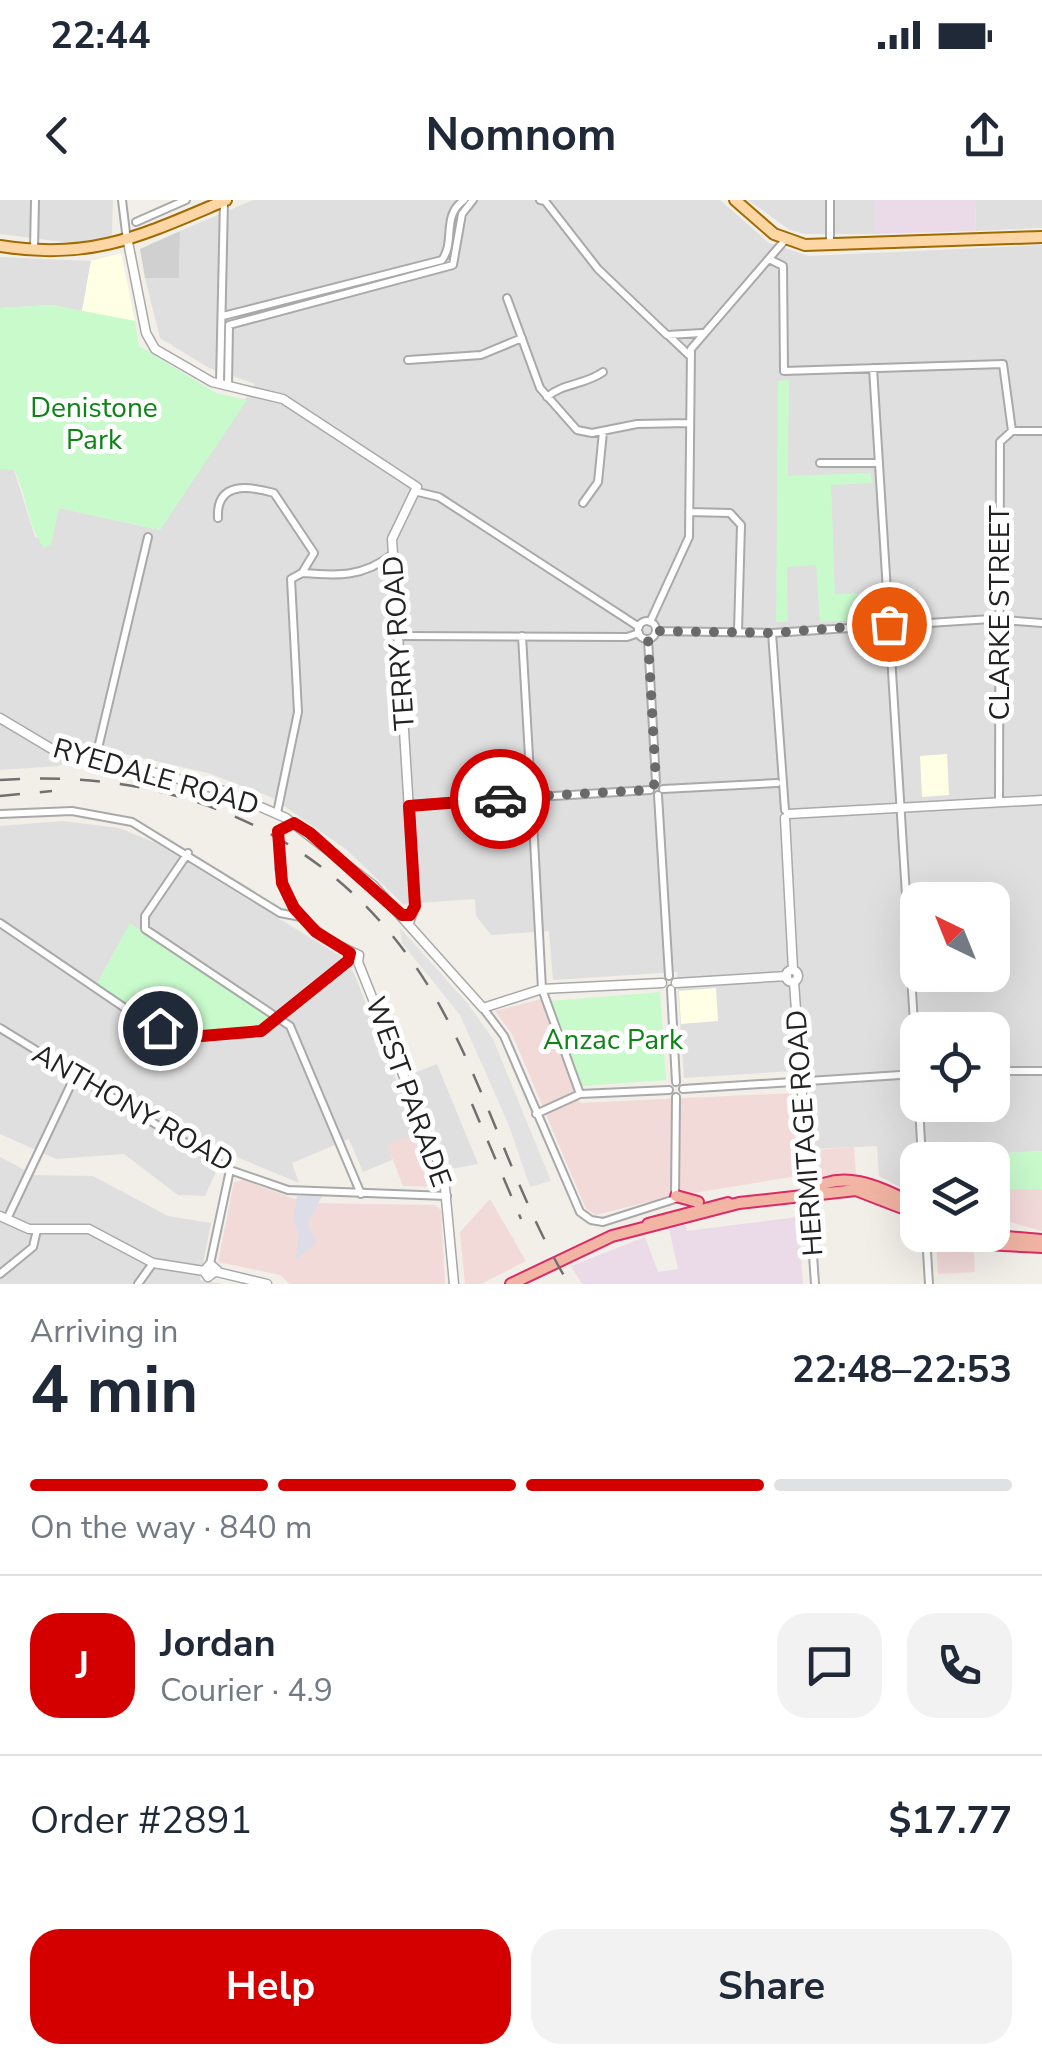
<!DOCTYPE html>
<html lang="en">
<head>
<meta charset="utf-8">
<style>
  body { margin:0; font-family:"Nunito Sans",sans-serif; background:#f2f2f3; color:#1f2937; height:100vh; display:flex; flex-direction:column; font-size:38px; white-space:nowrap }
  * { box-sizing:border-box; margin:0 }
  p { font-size:32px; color:#747a83 }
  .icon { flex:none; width:55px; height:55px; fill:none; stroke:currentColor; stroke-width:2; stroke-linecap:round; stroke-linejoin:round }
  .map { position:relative; height:1084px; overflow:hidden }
  .side { display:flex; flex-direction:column; background:#fff; flex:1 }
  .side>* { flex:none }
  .needle { width:65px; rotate:317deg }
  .controls { position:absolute; left:900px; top:682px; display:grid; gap:20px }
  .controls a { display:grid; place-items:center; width:110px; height:110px; border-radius:20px; background:#fff; box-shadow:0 10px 40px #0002; font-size:50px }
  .pin { position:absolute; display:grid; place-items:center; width:85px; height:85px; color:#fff; margin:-42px; border:5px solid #fff; border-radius:50%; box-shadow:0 2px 10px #0007 }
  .courier { position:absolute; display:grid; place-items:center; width:100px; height:100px; margin:-50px; border:8px solid #d40000; border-radius:50%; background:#fff; color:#222; box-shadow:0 2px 12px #0007 }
  .summary em { font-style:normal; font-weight:700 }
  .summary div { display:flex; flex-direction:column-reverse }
  .summary { display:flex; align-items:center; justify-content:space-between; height:170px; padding:0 30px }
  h1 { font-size:65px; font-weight:700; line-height:75px }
  .bar { display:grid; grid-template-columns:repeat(4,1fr); gap:15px 10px; align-content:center; height:120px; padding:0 30px }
  .bar i { height:12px; border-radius:8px; background:#e0e1e3 }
  .bar .current { background:#d40000 }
  .bar p { grid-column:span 4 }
  .line { display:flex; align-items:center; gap:25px; padding:0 30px; border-top:2px solid #e0e1e3 }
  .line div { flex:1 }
  .round { display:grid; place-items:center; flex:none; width:105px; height:105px; border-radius:30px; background:#f2f2f3 }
  .primary-button { display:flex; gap:20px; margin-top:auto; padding:20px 30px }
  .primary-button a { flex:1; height:115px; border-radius:30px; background:#d40000; color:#fff; font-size:40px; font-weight:700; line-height:115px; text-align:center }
  .primary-button a+a { background:#f2f2f3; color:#1f2937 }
  .status { display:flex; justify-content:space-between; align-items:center; height:70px; padding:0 50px; background:#fff; direction:ltr }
  .status svg { height:28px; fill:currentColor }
  header { display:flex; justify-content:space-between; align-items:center; height:130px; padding:0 30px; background:#fff; font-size:45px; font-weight:700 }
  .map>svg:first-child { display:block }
  .residential { fill:#e0dfdf; fill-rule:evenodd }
  .commercial { fill:#f2dad9 }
  .industrial { fill:#ebdbe8 }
  .education { fill:#ffffe5 }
  .religious { fill:#d0d0d0 }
  .park { fill:#c8facc }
  .parking { fill:#e2e2e2 }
  .plaza { fill:#dddde8 }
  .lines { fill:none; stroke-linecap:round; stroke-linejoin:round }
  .minor-casing { stroke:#a9a9a9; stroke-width:10 }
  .tertiary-casing { stroke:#a9a9a9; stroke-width:11 }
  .primary-casing { stroke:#a06b00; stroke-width:14 }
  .trunk-casing { stroke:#dc2a67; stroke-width:14 }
  .minor { stroke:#fff; stroke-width:6 }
  .tertiary { stroke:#fff; stroke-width:8 }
  .primary { stroke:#fcd6a4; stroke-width:10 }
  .trunk { stroke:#f2b4a3; stroke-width:10 }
  .rail { stroke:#707070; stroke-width:2.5; stroke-dasharray:20 20; stroke-linecap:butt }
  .tertiary-bridge-casing { stroke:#a9a9a9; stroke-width:11; stroke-linecap:butt }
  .tertiary-bridge { stroke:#fff; stroke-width:8 }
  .done { stroke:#6b6a68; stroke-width:10; stroke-dasharray:0 18 }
  .route { stroke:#d40000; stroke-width:12 }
  .labels { text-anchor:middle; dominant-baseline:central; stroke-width:10; stroke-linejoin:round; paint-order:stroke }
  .park-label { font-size:28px; fill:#0c8416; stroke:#fff }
  .street-label { font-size:28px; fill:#222; stroke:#fff }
</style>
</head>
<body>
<div class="status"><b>22:44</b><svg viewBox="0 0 49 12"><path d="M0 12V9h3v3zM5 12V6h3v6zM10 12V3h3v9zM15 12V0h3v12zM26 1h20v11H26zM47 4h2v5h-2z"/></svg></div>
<header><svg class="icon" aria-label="back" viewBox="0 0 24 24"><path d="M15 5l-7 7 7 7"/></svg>Nomnom<svg class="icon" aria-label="share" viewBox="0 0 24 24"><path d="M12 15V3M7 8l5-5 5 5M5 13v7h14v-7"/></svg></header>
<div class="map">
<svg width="1042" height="1084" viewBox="0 0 1042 1084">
  <rect width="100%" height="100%" fill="#f2efe9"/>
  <!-- residential -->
  <path class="residential" d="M0,0h113l-1,34 -4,5 -36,4 -72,-9z
    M253,0h467l49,43 40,13 233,-11v906l-36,2 3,30 -16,3 -1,-26h-74l-1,36 -38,-20 -2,-30 -63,3 -5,-79 -125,8 -7,-106 -124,8 -4,-49 -58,4 -15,-19 -1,-17 -72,5 -56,-54 -76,-53 -63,-24 -100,-23 -20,-1 -29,17 -59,4v-302l14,2 21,67 16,6 8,-35 101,22 95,-146 -46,-16 -49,-30 -15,-60h34l1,-47zM918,700h74v75h-74zM918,830h74v75h-74z
    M748,0h127v34h-70l-15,-4z
    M975,0h67v28l-66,3z
    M0,57l91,4 -9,50 -31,-6 -51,3z
    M63,621l56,7 37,15 184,113 14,17 42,107 41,-16 41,100 -27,5 -17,-41 -46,17 4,15 -29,12 -14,-33 -57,24 7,20 -74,-31 -20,44 -27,-1 -54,-41 -68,5 -56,-25v-308z
    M0,957l34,18 59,1 75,40 43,7 -11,57 24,4h-224z"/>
  <!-- commercial -->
  <path class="commercial" d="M542,799l38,104 212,-10 5,83 -134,22 -67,17 -10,-6 -74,-175 -17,-23z
    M417,933l20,51 -4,3 -30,-1 -16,-41z
    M854,947l2,27 -40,2 1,-26z
    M243,980l63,23 129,2 6,5 4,74h-155l-10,-9 -62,-13 16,-80z
    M1010,989h32v42l-36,-10z
    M490,999l36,62 -45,23h-16l-5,-52z
    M940,1037l34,16 1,19 -37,2 -2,-33z"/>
  <!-- industrial -->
  <path class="industrial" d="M875,0h100l1,31 -101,3z
    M798,1017l5,67h-221l-11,-18 74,-29 13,35 20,-3 -9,-40 17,-4 1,6z"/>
  <!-- education -->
  <path class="education" d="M121,53l14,68 -53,-10 9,-50z
    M947,554l2,41 -27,2 -2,-41z
    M716,788l2,33 -37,3 -2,-33z"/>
  <!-- religious -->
  <path class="religious" d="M180,31l-1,47h-34l-5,-29z"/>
  <!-- park -->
  <path class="park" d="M51,105l84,16 4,25 77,47 31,7 -87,130 -101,-22 -8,36 -7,4c-18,-24 -16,-53 -30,-78l-14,-1v-161z
    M789,180l-1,96 83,-3 1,10 -41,2 4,109 42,-1 1,26 -58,3 -4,-57 -29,2 1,55h-12l2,-241z
    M130,723l146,95c-17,11 -32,13 -52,14 -64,4 -77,-13 -128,-47z
    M660,792l6,88 -84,6 -31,-85z
    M1042,951v38h-32l-4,-36z"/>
  <!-- parking -->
  <path class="parking" d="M400,728l68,76 25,35 58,142 -21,6 -22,-64 -48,-108 -58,-72z"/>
  <!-- plaza -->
  <path class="plaza" d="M297,996h25l-14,28 9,18 -22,18 4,-26 -6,-14z"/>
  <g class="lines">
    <!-- minor casing -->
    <g class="minor-casing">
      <path id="minor" d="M122,0l5,41
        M540,0l5,1 53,68 69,66 35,-2
        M830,0v44
        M136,22l50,-22
        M34,49l1,-49
        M769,59l14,7 1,105 219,-7 9,67
        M507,98l33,90 37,42 15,3 45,-9 52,-1
        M223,116l219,-56c14,-19 -1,-44 22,-60
        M669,136l20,19
        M408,160l73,-5 41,-17
        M873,168l45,719
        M220,183l4,-182
        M228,185l1,-60 224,-60 9,-51 11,-14
        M547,197c16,-14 38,-12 56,-25
        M1012,231h30
        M820,263h59
        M418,292l21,5 200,130
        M583,303l15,-21 5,-50
        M689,312l41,1 11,12 -3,106
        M218,318c-2,-37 31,-32 56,-25l40,60 -12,20 -11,6 7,133 -21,101
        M303,373c36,3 60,4 90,-19
        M638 430a9 9 0 1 1 18 0a9 9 0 1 1-18 0Z
        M650,422l39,-85 2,-188 94,-109
        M656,431l116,2 219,-14 51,4
        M772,433l13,177
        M398,436l229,1 12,-4
        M522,436l9,155
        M648,439l8,143
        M95,561l53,-224
        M663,589l114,-6
        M658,595l11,181
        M538,597l112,-7
        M999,601l1,-359 12,-11
        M532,603l10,186 38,105
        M409,605l117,-8
        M0,614l72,-3 60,11 148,91 21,4
        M188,653l-43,63v13l145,97 71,168
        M0,723l141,96 37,19 83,-7 87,-70
        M671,789l5,93
        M483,808l21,28 76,176 11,8 12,2 72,-23 1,-102
        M0,828l230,142 58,20 159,6
        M992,871h50
        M683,889l233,-15
        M919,905l3,55
        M536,914l44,-20 89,-4
        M809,995l6,89
        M7,1019l67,-141
        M926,1035l3,49
        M210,1064l20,-94
        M0,1074l33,-27 4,-17
        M138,1084l15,-21"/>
    </g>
    <!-- tertiary casing -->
    <g class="tertiary-casing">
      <path id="tertiary" d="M128,42l18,91 9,16 57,33 71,17 134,88 -25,52 23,367 -6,17
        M0,518l62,37 60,9 102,27 62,27 87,67 110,123 59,-19 120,-6
        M788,614l254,-14
        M785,618l8,152
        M280,670c6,44 43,70 79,85l-1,7 86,215 10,107
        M786 776a6 6 0 1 1 12 0a6 6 0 1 1-12 0Z
        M794,782l15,210
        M676,783l111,-7
        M0,1016l29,13h60l64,34 51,8 4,6 9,-7 -7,-6 -6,7
        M217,1072l50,12"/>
    </g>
    <!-- primary casing -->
    <g class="primary-casing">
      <path id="primary" d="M735,0l39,34 31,11 237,-8
        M0,46c92,15 143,-11 226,-46"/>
    </g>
    <!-- trunk casing -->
    <g class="trunk-casing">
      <path id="trunk" d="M809,992c35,-26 76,-2 109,14
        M676,996l22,6
        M648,1024l80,-21
        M957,1035l28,9 57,3
        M983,1035l59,5
        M927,1038l3,-3
        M511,1084l101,-48 127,-33 117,-13 62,24"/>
    </g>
    <!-- minor -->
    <use href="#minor" class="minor"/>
    <!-- tertiary -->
    <use href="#tertiary" class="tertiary"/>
    <!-- primary -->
    <use href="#primary" class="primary"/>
    <!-- trunk -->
    <use href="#trunk" class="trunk"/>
    <!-- rail -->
    <path class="rail" d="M0,580c193,-14 360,67 449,243 44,85 70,179 120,261
      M0,596l52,-5
      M472,904l49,115"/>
    <!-- tertiary-bridge casing -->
    <g class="tertiary-bridge-casing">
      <path id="tertiary-bridge" d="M278,631l2,39"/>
    </g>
    <!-- tertiary-bridge -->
    <use href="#tertiary-bridge" class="tertiary-bridge"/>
  </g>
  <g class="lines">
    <!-- done -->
    <path class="done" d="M500,599l26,-1 6,5 6,-7 112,-6 6,-8 -8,-144 8,-7 116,2 117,-9"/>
    <!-- route -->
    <path class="route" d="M160,828l18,10 83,-7 87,-70 2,-8 -34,-21 -22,-24 -12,-25 -4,-52 16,-8 16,10 92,82h8l5,-9 -6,-100 91,-7"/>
  </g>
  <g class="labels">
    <!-- park labels -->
    <g class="park-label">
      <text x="94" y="208">Denistone<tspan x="94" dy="32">Park</tspan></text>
      <text x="613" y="840">Anzac Park</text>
    </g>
    <!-- street labels -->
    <g class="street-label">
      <text transform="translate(1000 413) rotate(-90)">CLARKE STREET</text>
      <text transform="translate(399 443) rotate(-94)">TERRY ROAD</text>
      <text transform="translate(156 577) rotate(16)">RYEDALE ROAD</text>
      <text transform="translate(408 892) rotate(70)">WEST PARADE</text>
      <text transform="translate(133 908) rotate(30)">ANTHONY ROAD</text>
      <text transform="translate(805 933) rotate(-94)">HERMITAGE ROAD</text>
    </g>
  </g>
</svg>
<div class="controls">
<a><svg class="needle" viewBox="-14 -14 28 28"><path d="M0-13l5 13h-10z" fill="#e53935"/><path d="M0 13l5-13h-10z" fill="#747a83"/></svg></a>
<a><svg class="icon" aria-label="locate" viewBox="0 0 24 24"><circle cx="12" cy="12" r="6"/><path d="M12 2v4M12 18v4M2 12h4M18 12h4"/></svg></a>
<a><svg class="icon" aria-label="layers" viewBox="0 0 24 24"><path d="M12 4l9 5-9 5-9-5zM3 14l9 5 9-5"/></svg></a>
</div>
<div class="pin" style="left:889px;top:424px;background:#ea580c"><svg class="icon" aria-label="bag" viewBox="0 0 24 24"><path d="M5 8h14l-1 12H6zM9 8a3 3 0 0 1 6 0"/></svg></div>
<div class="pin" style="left:160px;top:828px;background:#1f2937"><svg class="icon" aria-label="home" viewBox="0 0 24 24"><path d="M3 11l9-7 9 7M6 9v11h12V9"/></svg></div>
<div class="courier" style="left:500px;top:599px"><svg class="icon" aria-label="car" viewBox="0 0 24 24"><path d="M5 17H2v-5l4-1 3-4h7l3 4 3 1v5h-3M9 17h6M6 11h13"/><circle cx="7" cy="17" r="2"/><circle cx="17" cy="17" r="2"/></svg></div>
</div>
<section class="side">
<div class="summary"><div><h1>4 min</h1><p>Arriving in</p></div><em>22:48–22:53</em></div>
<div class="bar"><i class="current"></i><i class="current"></i><i class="current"></i><i></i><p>On the way · 840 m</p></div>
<div class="line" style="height:180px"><b class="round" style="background:#d40000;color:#fff">J</b><div><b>Jordan</b><p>Courier · 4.9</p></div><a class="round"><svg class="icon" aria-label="chat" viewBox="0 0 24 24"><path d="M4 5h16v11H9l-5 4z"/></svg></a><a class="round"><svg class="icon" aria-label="phone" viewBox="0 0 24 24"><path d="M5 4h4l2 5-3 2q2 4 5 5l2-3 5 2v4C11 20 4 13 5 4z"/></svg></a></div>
<div class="line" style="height:130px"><div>Order #2891</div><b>$17.77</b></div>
<div class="primary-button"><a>Help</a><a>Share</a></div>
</section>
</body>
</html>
